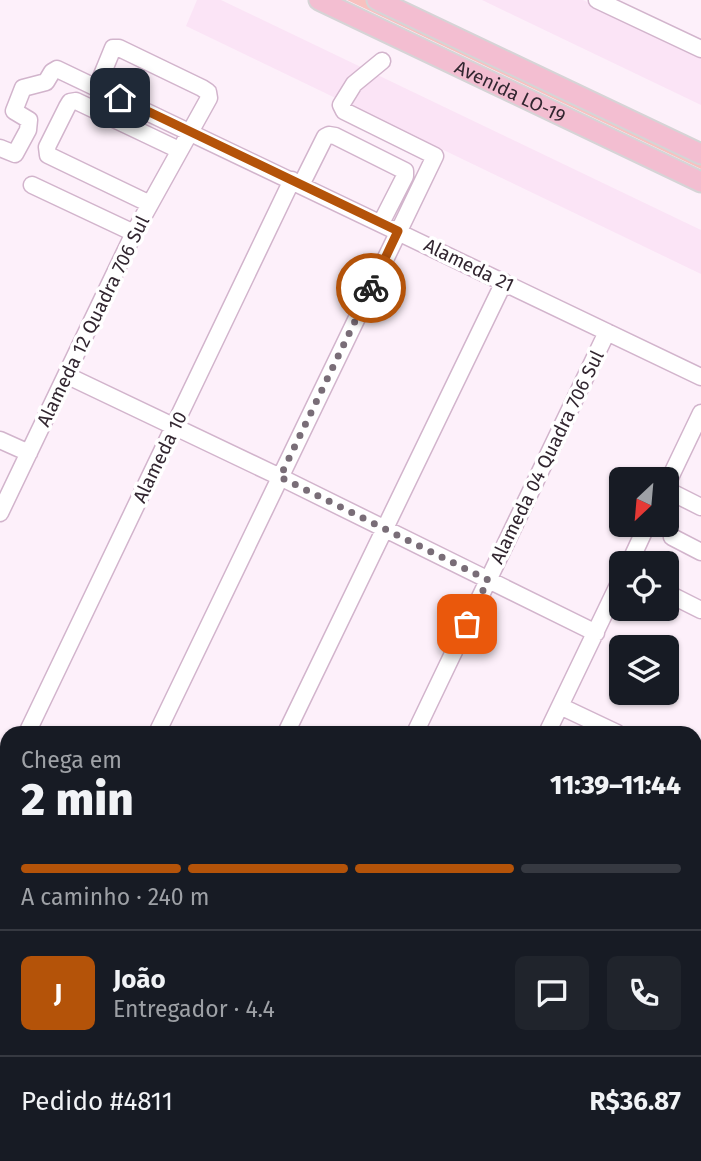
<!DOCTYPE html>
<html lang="pt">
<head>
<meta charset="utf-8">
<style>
  body { margin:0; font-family:"Fira Sans",sans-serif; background:#20242c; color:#f1f3f6; height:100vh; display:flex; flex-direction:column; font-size:26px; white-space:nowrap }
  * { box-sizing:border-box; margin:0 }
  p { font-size:23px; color:#9ea1a6 }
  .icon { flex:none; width:38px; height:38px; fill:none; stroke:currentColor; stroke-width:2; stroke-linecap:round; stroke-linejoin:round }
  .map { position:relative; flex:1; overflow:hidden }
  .sheet { position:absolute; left:0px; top:726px; width:702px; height:436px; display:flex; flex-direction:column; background:#171b24; border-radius:21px 21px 0 0; box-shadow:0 2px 5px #0004 }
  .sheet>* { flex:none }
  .needle { width:46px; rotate:206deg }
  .tools { position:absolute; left:609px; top:467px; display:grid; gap:14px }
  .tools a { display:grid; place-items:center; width:70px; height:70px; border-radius:10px; background:#171b24; box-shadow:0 2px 5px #0004; font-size:35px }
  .pin { position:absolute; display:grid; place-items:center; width:60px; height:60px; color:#fff; margin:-30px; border-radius:14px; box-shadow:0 4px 10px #0006 }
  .courier { position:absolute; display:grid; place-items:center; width:70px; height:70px; margin:-35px; border:5px solid #b45309; border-radius:50%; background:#fff; color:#222; box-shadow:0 2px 9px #0007 }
  .headline em { font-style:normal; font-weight:800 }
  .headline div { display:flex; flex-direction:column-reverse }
  .headline { display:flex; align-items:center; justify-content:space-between; height:119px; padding:0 21px }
  h1 { font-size:46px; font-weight:800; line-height:52px }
  .bar { display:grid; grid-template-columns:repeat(4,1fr); gap:10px 7px; align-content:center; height:84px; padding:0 21px }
  .bar i { height:9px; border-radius:5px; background:#363941 }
  .bar .current { background:#b45309 }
  .bar p { grid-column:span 4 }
  .line { display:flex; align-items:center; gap:18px; padding:0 21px; border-top:2px solid #363941 }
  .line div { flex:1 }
  .round { display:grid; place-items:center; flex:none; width:74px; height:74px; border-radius:10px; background:#20242c }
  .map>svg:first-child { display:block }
  .built { fill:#fbe4f6 }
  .green { fill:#f8c1bf }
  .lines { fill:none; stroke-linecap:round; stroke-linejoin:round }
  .minor-casing { stroke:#d2b4cc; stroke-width:19 }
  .major-casing { stroke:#d6d4d6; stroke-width:23 }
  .minor { stroke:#fff; stroke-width:16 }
  .major { stroke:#f3bed1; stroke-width:19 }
  .done { stroke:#796d77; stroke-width:7; stroke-dasharray:0 12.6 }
  .route { stroke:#b45309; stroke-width:9 }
  .labels { text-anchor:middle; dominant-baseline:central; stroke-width:7; stroke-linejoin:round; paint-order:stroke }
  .street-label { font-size:19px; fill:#322630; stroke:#fff }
</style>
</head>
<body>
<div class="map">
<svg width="701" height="1161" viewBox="0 0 701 1161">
  <rect width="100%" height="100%" fill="#fdf0fa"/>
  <!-- built -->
  <path class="built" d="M197,0h24l480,230v44l-515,-248z
    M482,0h101l118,56v49z
    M0,876l7,3v139l-7,-3z"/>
  <!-- green -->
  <path class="green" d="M347,0h20l334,160v9z"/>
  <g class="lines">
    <!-- minor casing -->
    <g class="minor-casing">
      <path id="minor" d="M597,0l104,49
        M0,148l15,6 13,-24 1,-10 -15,-9 9,-23 23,-6 6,-10 5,-3 644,308
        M32,185l102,48
        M301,185l24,-48 4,-2 6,1 70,35v5l-24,47
        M150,204l-102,-49 -1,-8 20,-40 3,-5 6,-1 103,49
        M66,375l214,102 316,156
        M0,440l29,13
        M667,484l34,-71
        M667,490l34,17
        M0,513l134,-280 75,-135 -1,-6 -6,-4 -83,-40h-6l-16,39
        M672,537l29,15
        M629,564l18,-39
        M667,593l34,17
        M560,706l57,27
        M27,733l265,-553
        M157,733l278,-577 -91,-45 -3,-6 13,-21 28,-23
        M286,733l218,-451
        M415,733l192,-401
        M547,733l74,-154
        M695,772l6,7
        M0,789l7,-14
        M695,999l6,-16
        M0,1038l7,3
        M695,1057l6,-13
        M0,1060l7,4
        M196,1155l13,6
        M242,1155l13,6
        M303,1155l13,6
        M513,1155l12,6
        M371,1161l2,-6
        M621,1161l2,-6
        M646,1161l3,-6"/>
    </g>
    <!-- major casing -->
    <g class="major-casing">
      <g id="major">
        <path id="s1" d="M319,0l382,182"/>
        <path d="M377,0l324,154"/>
      </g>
    </g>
    <!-- minor -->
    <use href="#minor" class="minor"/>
    <!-- major -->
    <use href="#major" class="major"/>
  </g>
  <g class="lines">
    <!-- done -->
    <path class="done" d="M371,288l-91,189 208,103 -21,44"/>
    <!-- route -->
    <path class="route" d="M120,98l278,133 -27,57"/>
  </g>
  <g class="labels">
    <!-- street labels -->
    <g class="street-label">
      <text stroke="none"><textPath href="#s1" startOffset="212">Avenida LO-19</textPath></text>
      <text transform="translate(469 265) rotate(26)">Alameda 21</text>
      <text transform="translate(93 321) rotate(-64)">Alameda 12 Quadra 706 Sul</text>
      <text transform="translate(160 457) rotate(-64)">Alameda 10</text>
      <text transform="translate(547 457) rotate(-64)">Alameda 04 Quadra 706 Sul</text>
    </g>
  </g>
</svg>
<div class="tools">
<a><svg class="needle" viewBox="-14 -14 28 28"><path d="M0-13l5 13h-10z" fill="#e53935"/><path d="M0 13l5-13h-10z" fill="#9ea1a6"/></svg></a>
<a><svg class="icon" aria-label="locate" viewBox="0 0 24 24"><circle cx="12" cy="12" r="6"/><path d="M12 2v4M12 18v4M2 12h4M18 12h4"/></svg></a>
<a><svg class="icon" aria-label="layers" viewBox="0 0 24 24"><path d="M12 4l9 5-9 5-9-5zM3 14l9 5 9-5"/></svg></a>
</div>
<div class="pin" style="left:467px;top:624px;background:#ea580c"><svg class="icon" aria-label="bag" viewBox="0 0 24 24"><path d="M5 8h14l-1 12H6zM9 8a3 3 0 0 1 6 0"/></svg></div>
<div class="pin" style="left:120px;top:98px;background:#1f2937"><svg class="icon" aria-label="home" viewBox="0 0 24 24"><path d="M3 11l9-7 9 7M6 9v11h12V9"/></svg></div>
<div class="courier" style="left:371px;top:288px"><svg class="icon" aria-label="bike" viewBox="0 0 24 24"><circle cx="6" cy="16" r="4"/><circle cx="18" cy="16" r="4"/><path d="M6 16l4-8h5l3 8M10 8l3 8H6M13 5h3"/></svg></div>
<section class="sheet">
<div class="headline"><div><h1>2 min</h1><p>Chega em</p></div><em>11:39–11:44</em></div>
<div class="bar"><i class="current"></i><i class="current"></i><i class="current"></i><i></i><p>A caminho · 240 m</p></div>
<div class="line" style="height:126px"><b class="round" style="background:#b45309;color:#fff">J</b><div><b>João</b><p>Entregador · 4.4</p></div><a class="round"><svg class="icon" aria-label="chat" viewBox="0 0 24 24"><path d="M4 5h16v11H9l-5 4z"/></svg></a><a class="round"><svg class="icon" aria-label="phone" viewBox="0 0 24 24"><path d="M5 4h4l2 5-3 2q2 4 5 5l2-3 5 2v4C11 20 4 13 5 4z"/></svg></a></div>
<div class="line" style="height:91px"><div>Pedido #4811</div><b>R$36.87</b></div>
</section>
</div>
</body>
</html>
